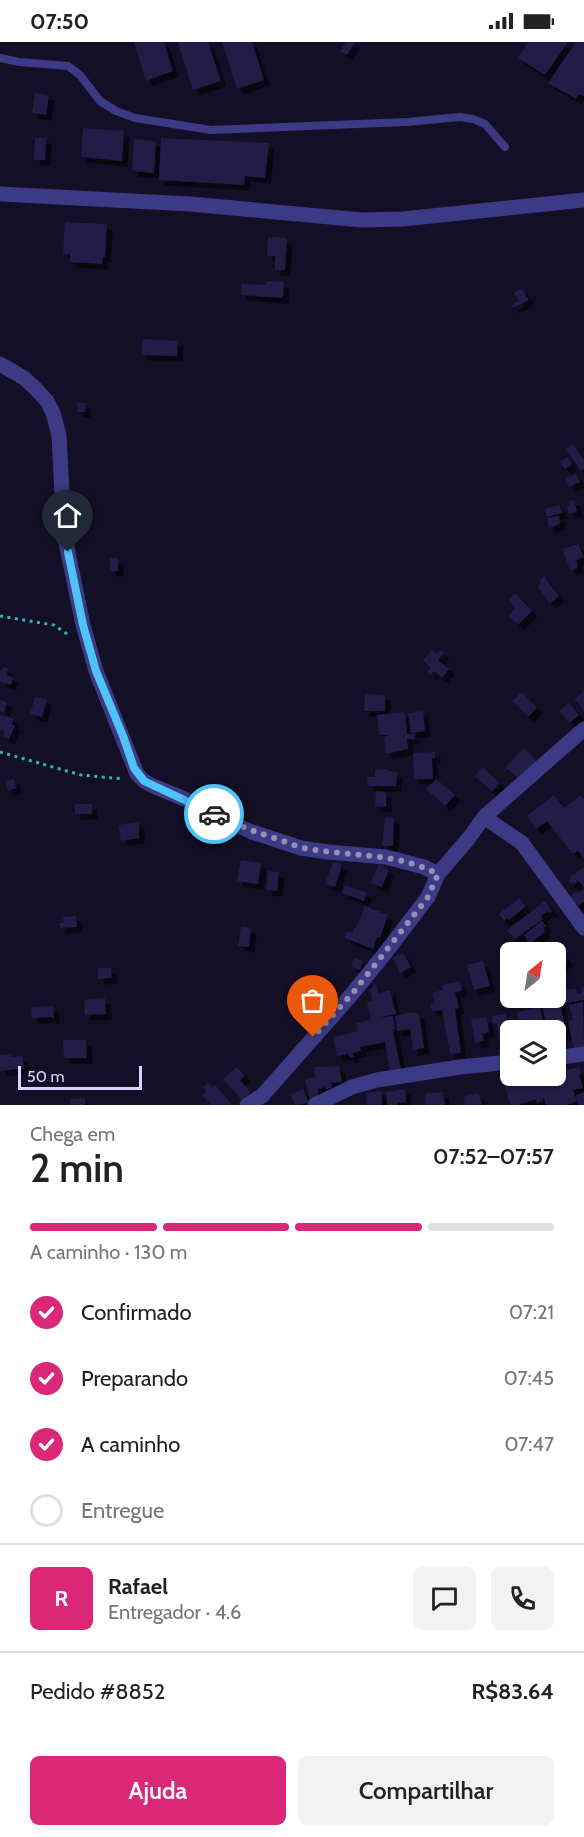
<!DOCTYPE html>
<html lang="pt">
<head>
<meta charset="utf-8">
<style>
  body { margin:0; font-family:Cabin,sans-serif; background:#f2f2f2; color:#222; height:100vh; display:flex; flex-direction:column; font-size:22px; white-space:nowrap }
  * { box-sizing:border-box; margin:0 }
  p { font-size:20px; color:#767676 }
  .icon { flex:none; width:33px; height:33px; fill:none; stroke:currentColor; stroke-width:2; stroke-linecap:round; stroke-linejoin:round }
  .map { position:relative; height:1063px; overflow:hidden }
  .panel { display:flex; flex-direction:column; background:#fff; flex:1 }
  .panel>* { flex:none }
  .needle { width:39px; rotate:30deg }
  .buttons { position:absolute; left:500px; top:900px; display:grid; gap:12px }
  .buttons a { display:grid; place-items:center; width:66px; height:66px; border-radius:9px; background:#fff; box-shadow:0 2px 4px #0004; font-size:30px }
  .scale { position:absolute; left:18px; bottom:15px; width:124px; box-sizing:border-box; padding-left:6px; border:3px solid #d9d4ff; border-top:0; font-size:16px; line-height:21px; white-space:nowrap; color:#d9d4ff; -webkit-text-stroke:4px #130f26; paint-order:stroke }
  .pin { position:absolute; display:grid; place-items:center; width:51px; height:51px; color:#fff; margin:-62px -26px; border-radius:50% 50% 50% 0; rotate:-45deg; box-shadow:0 0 6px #0007 }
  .pin .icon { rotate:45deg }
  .courier { position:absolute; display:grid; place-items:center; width:60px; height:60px; margin:-30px; border:4px solid #4fc3f7; border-radius:50%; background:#fff; color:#222; box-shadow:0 2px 8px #0007 }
  .summary em { font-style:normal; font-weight:600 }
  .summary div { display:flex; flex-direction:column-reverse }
  .summary { display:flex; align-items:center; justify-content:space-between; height:102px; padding:0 30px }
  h1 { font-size:39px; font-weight:600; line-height:45px }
  .bar { display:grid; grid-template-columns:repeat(4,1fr); gap:9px 6px; align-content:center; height:72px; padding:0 30px }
  .bar i { height:8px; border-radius:4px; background:#e0e0e0 }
  .bar .current { background:#db2777 }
  .bar p { grid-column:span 4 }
  .line { display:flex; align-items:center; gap:15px; padding:0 30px; border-top:2px solid #e0e0e0 }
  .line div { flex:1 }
  .round { display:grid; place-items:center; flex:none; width:63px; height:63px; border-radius:9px; background:#f2f2f2 }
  ol { padding:0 30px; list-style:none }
  li { display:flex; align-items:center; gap:18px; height:66px }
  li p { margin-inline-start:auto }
  li .icon { padding:6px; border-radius:50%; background:#db2777; color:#fff; stroke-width:4 }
  li:last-child { color:#767676 }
  li i { width:33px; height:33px; border:3px solid #e0e0e0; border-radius:50% }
  .action { display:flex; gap:12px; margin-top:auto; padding:12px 30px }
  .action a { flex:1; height:69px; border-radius:9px; background:#db2777; color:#fff; font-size:24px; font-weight:600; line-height:69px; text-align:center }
  .action a+a { background:#f2f2f2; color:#222 }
  .status { display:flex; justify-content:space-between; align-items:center; height:42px; padding:0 30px; background:#fff; direction:ltr }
  .status svg { height:16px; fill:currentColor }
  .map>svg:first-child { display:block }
  .building { fill:#241b47; filter:url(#shadow) }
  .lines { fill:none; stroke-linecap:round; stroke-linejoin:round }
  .path { stroke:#2fb8b0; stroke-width:3; stroke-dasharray:3 4.5; stroke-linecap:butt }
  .service { stroke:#3d3a85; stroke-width:8 }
  .minor { stroke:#3d3a85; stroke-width:15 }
  .done { stroke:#948fb3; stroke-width:6; stroke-dasharray:0 10.8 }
  .route { stroke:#4fc3f7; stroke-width:8 }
</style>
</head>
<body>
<div class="status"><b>07:50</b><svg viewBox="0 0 49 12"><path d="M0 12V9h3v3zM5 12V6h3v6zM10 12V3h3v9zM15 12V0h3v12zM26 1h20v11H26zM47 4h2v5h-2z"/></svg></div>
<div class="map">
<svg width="584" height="1063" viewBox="0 0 584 1063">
  <defs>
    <filter id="shadow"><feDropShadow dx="5.5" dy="5.5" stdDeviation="0" flood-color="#0009"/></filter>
  </defs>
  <rect width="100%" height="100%" fill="#130f26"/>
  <!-- building -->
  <path class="building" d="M134,0h30l9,29 -27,10z
    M178,0h30l13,39 -28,9z
    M222,0h30l12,38 -27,9z
    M346,0h9l-8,13 -7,-4z
    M528,0h40l-23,33 -27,-17z
    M576,0h8v54l-5,-2 -3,5 -28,-16z
    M35,51l14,2 -3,20 -14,-2z
    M83,86l41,3 -2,30 -41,-4z
    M35,96h11l-1,22h-11z
    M161,96l108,5 -4,35 -20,-2 -1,9 -85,-5z
    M134,97l22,2 -2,32 -22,-2z
    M65,180l42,2 -2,33h-2l-1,7 -32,-2v-8h-7z
    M268,195l19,1 -2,32h-10v-14h-8z
    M267,239l17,1 -1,16 -42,-3 1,-11 24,1z
    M522,247l7,11 -16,8 -1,-3 7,-4 -5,-9z
    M142,297l36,2 -1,15 -35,-1z
    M77,361h9l-1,9h-8z
    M573,402l11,16v9l-3,2 -15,-22z
    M568,415l4,8 -7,4 -5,-7z
    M576,432l4,8 -11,5 -3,-8z
    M574,458l3,11 -8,3 -2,-8 3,-1 -1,-4z
    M559,463l3,8 -15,4 -2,-8z
    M559,474l1,8 -11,4 -2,-10z
    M578,502l6,13 -8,3 2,7 -8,4 -7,-22z
    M110,516h8v13h-8z
    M544,535l15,19 -9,7 -13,-17 4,-3 -2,-3z
    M515,551l17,18 -14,14 -10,-10 7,-6 -6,-9z
    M432,608l5,4 3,-4 4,3 -6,7 11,9 -7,9 -8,-7 -3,4 -4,-3 4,-4 -8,-8z
    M3,625l5,2 -2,6 7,2 -2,8 -11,-4v-11l2,1z
    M584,649v19l-9,-11z
    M522,650l15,16 -9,9 -16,-16z
    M365,652l20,1v16h-21z
    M35,655l12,2 -5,18 -12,-3z
    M0,658l7,2 -3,10 -4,-1z
    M569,661l10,12 -9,8 -11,-12z
    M423,669l2,20 -14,2 -3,-20z
    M405,670l2,22h7l1,5h-8l1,10 -22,5 -2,-17 3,-1v-1h-8l-2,-20z
    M0,673l6,2 1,-1 7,3 -2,5 3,2 -6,13 -6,-3 2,-4 -5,-2z
    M524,706l13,13 -17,19 -15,-13z
    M435,710v6h-3l1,21h-19l-1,-26z
    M482,725l18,16 -8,9 -17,-16z
    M388,727v2l9,1 -1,14h-28l-1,-9h8v-7z
    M14,737l2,9 -8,3 -3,-10z
    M436,737l19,16 -10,11 -19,-17z
    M376,749l10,1v15l-11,-1z
    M554,753l10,13 17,-13 3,4v60l-6,-8 -5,3 -5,-6 -21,-27 -11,8 -9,-13z
    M75,762h17v10h-17z
    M385,775l9,1 -1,28h-11z
    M139,780v16l-18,3 -3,-16z
    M241,818l20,3 -3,21 -21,-3z
    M333,819l9,4 -7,22 -10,-3z
    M379,821l6,2 -2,3 6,2 -7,17 -11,-4z
    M584,825v20l-6,-6 -3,3 -2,-2 -2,2 -3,-3 2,-2 -1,-1z
    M268,829l11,1 -2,19 -11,-1z
    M345,843l22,8 -3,8 -22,-8z
    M584,847v12l-6,5 -8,-9 6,-5 1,2z
    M519,856l7,8 -17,14 -1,-2 -4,3 -5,-7z
    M545,859l7,10 -2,2 -2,-2 -7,5 2,3 -28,20 -8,-9z
    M365,864l23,9 -8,23 -3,-1 -4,12 -28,-11 2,-7 5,2 2,-5 2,1z
    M76,874l1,11 -17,1 -1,-5h5l-1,-6z
    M542,879l4,5 -3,2 2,4 -15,11 -6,-8z
    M241,884l10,2 -2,19 -11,-1z
    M560,909l8,9 -13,10v-16z
    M403,911l8,14 -11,6 -7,-15z
    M354,915l9,4 -3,9 -9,-3z
    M483,919l7,25 -16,4 -7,-25z
    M98,926h13l1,10 -14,1z
    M460,939l2,10 -7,1 4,16 -4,1 6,44 -11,1 -8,-44 -10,1 -2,-7 5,-1 -3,-10 11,-3 -2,-5z
    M376,941l2,10 12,-3 6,24 -20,4 17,-2 2,13 -2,1 8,40 -11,1 -5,-29 -25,5 1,4 -9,2 2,4 -4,1 -2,-4 -11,2 -4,-19 25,-6 -2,-8 15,-3 -4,-18 5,-1 -2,-11z
    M584,945v13l-18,3 -2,-13 12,-1 1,5 5,-1 -1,-5z
    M297,949l12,4 -3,8 -11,-4z
    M105,956l1,16 -21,1 -1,-15z
    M538,957l7,31h-24l-4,-18 14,-3 -1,-8z
    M560,960l6,32 -11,2v-6h-8l-5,-25z
    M583,960l1,46 -10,1 -6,-28 5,-1 -4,-15z
    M51,964h2l1,13 -3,-2 -19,1 -1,-11z
    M408,971h11l5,35 -11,2 -3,-21 -13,2 -2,-15z
    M505,972l2,7 7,-2 2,11h-6v28l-10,2 -2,-10 3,-1 -4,-26 -4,1 -1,-8z
    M487,975l2,15 -7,2 2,7 -9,2 -4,-24z
    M63,998h23l1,18h-23z
    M11,1012v3l11,-1 2,12 -24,3v-16z
    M323,1024v1l16,-1 3,16 -11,1 1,5 -7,1v-2l-7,2 1,11 -8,5 -6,-26 10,-2 -1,-10z
    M237,1025l8,9 -5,4 11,12 -9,8 -19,-21z
    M579,1025l2,7 -2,1 4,13 -10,2 4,11 -10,4h-21l-2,-7 -2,1 1,2 -6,2 -1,-4 -18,6h-7l-8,-23 10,-4 3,8 22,-10h17v-5l12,-3v2z
    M208,1041l4,4 3,-2 18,20h-22l-9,-10 5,-4 -4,-4z
    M303,1047l6,14 -14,2 -4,-11z
    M405,1047l1,13 -8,1v2h-11l-1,-13z
    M381,1049l1,14h-15l-1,-12z
    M443,1050l2,13h-19l-1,-11z
    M584,1050v13h-6l-2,-10z
    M474,1052h5l3,11h-17l-2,-8z
    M85,1056v7h-15v-6z"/>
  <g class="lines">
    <!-- path -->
    <path class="path" d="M0,574l54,9 16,11
      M0,710l81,23 43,4"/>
    <!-- service -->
    <path class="service" d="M0,16l19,4 49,4 12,9 20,26 16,10 19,7 76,12 196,-8 53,-5 13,2 12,5 20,23"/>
    <!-- minor -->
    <path class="minor" d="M0,152l190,10 172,16 41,-1 181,-19
      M0,322l24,14 11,10 12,13 6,12 6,22 5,98 19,92 13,46 41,103 7,7 9,5 39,16 35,19 25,11 49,16 27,4 58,5 38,10 14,7
      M484,775l38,26 62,85
      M555,1016l29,-4
      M247,1063l15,-9 90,-102 34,-42 42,-55 10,-23 31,-36 15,-21 100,-88
      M315,1063l37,-18 25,-7 83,-13 50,-5"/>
  </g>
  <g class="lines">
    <!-- done -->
    <path class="done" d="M214,772c20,10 39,17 60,24 10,3 20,8 30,10 46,9 92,4 134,26l-10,23 -76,97 -39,43"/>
    <!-- route -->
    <path class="route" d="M68,510l15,73 13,46 27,65 11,32 10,13 70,33"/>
  </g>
</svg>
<div class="buttons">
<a><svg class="needle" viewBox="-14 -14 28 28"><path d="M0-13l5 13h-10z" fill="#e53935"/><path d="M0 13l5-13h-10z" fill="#767676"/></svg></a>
<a><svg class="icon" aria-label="layers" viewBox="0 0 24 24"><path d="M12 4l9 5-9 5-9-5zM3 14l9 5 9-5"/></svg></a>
</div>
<div class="scale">50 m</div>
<div class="pin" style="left:313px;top:995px;background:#ea580c"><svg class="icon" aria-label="bag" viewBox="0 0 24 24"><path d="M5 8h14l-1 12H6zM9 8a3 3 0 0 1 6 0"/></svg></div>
<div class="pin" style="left:68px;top:510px;background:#1f2937"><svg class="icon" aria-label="home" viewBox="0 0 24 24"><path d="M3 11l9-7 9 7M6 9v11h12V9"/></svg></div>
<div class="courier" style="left:214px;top:772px"><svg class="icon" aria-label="car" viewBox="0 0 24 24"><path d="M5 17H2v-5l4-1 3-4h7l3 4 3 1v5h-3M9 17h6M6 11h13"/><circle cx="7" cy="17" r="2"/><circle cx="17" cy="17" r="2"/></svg></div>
</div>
<section class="panel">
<div class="summary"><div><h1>2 min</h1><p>Chega em</p></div><em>07:52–07:57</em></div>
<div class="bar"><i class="current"></i><i class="current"></i><i class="current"></i><i></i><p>A caminho · 130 m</p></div>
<ol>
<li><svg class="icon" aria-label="check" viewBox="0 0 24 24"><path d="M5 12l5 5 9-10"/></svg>Confirmado<p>07:21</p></li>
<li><svg class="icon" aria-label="check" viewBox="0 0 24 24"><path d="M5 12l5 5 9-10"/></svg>Preparando<p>07:45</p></li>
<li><svg class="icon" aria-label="check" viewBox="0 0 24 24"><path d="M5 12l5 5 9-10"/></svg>A caminho<p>07:47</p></li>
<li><i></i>Entregue</li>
</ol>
<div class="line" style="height:108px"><b class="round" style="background:#db2777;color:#fff">R</b><div><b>Rafael</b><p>Entregador · 4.6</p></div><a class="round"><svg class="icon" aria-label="chat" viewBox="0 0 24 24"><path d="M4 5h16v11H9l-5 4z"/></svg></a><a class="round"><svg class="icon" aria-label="phone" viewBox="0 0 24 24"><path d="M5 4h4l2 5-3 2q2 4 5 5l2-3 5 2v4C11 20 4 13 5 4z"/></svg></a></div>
<div class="line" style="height:78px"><div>Pedido #8852</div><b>R$83.64</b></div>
<div class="action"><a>Ajuda</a><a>Compartilhar</a></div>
</section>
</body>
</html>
